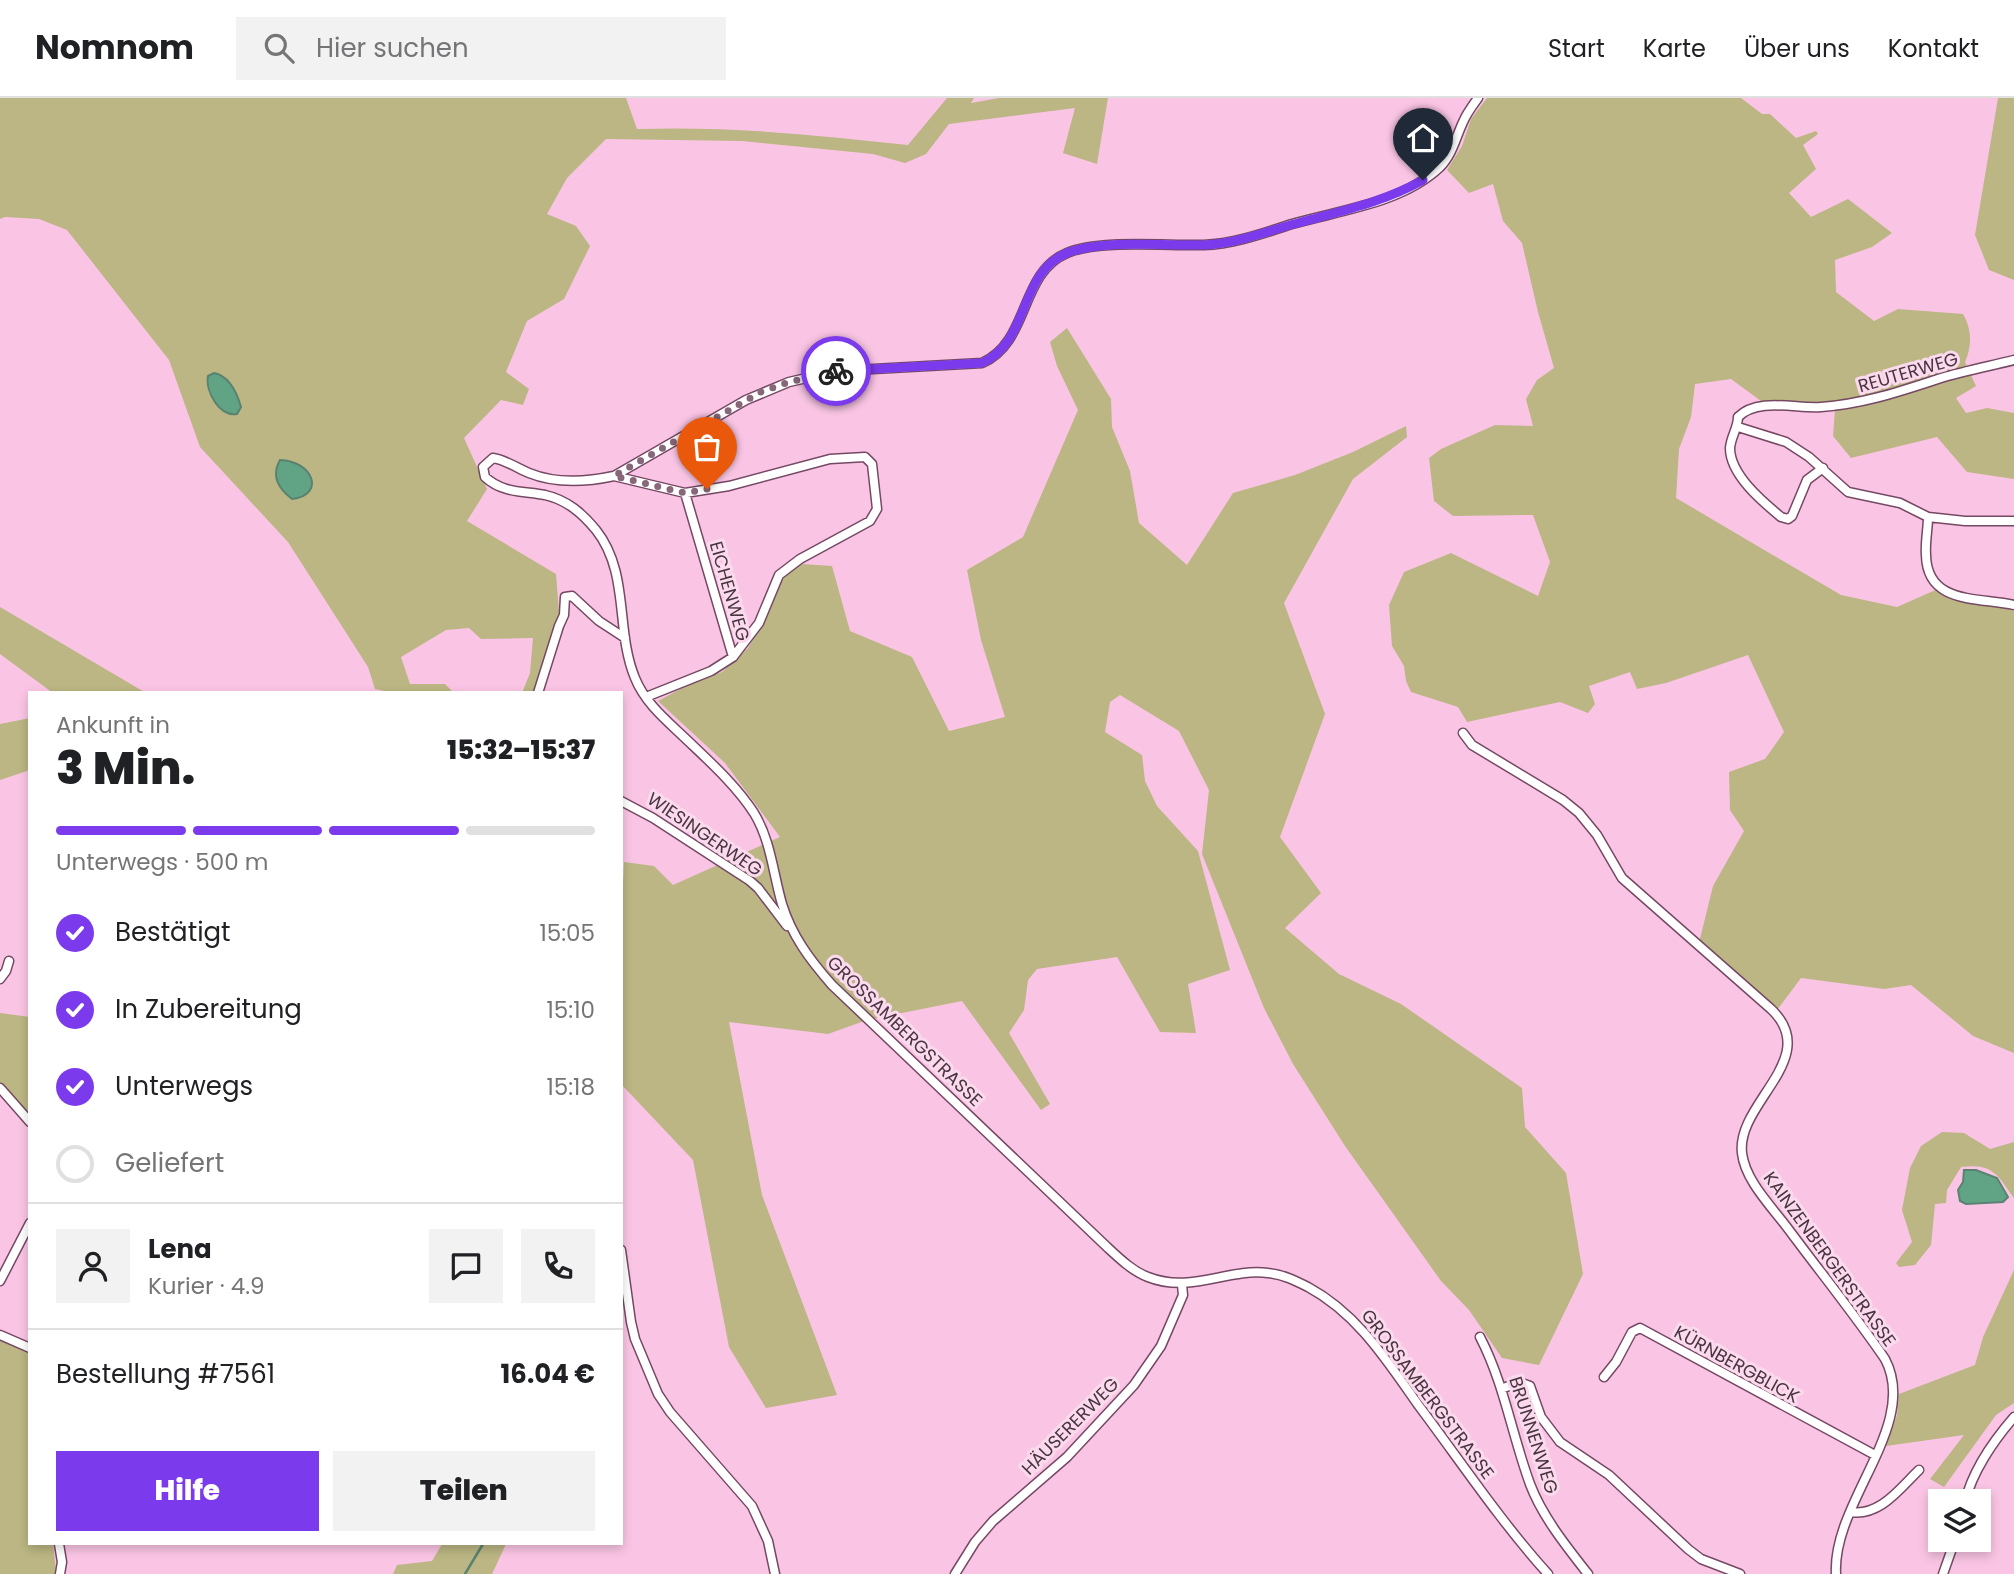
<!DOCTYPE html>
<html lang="de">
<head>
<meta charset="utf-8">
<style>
  body { margin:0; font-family:Poppins,sans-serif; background:#f2f2f2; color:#202124; height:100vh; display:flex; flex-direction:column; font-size:26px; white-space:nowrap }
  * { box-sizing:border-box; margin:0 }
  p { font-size:23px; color:#757577 }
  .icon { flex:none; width:38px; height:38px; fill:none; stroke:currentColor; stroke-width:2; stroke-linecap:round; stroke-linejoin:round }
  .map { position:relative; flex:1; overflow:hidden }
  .details { position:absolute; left:28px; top:593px; width:595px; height:854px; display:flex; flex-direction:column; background:#fff; border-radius:0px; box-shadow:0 4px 10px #0003 }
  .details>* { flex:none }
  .controls { position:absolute; left:1928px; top:1391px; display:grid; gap:14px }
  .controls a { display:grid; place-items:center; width:63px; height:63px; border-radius:0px; background:#fff; box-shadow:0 4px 10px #0003; font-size:35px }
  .pin { position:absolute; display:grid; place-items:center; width:60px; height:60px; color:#fff; margin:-72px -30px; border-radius:50% 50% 50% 0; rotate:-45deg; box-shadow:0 0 7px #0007 }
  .pin .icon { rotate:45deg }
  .courier { position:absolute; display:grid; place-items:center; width:70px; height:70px; margin:-35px; border:5px solid #7c3aed; border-radius:50%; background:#fff; color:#222; box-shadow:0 2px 9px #0007 }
  .head em { font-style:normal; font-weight:800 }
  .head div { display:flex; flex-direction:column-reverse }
  .head { display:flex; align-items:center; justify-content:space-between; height:119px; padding:0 28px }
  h1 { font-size:46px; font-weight:800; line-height:52px }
  .bar { display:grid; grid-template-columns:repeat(4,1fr); gap:10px 7px; align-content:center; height:84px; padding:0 28px }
  .bar i { height:9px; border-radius:5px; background:#e0e0e0 }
  .bar .current { background:#7c3aed }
  .bar p { grid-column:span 4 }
  .line { display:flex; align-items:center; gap:18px; padding:0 28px; border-top:2px solid #e0e0e0 }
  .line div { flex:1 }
  .round { display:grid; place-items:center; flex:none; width:74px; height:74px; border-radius:0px; background:#f2f2f2 }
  ol { padding:0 28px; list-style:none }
  li { display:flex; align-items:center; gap:21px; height:77px }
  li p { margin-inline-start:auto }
  li .icon { padding:7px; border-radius:50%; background:#7c3aed; color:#fff; stroke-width:4 }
  li:last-child { color:#757577 }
  li i { width:38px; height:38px; border:4px solid #e0e0e0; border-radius:50% }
  .cta { display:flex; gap:14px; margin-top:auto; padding:14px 28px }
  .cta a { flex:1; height:80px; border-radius:0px; background:#7c3aed; color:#fff; font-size:28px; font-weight:800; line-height:80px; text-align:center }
  .cta a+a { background:#f2f2f2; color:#202124 }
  header { display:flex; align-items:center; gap:42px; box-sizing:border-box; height:98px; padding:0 35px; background:#fff; border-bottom:2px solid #e0e0e0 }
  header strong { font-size:33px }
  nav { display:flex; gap:38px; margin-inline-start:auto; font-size:24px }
  .search { width:490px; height:63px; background:#f2f2f2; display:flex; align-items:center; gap:18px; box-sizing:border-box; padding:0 24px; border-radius:0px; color:#757577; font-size:26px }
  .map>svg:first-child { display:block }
  .green { fill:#bbb683 }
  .water { fill:#61a485; stroke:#5a8271; stroke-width:2 }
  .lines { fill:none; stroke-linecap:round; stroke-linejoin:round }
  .stream { stroke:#5a8271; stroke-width:2.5 }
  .street-casing { stroke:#754863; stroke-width:11 }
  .street { stroke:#fff; stroke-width:8 }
  .done { stroke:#87677a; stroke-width:7; stroke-dasharray:0 12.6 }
  .route { stroke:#7c3aed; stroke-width:9 }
  .labels { text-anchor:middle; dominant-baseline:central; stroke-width:6; stroke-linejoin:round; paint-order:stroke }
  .street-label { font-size:18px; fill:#493441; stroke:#fadaec }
</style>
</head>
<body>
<header>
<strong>Nomnom</strong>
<div class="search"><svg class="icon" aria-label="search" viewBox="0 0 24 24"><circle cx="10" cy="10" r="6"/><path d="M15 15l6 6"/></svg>Hier suchen</div>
<nav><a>Start</a><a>Karte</a><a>Über uns</a><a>Kontakt</a></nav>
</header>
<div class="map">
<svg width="2014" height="1476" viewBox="0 0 2014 1476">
  <rect width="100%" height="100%" fill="#fac5e4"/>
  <!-- green -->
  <path class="green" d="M0,0h626l11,31c92,-3 180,6 271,16l39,-47h27l-3,5 28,-5h109l-11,66 -34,-11 12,-45 -126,16 -23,30 -21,9 -32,-9 -131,-13 -136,-2 -39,39 -20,36 29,12 14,20 -26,53 -37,22 -21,51 23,17 -6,16 -22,-5 -37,38 23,51 -20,32 89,53 3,39 -25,80h-12l8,-20 3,-35 -52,1 -12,-11 -23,2 -45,27 9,27h35l9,9h-60l-19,-4 -7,-22 -80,-125 -88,-95 -31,-87 -102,-130 -28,-11 -34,-2 -5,2z
    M1487,0h254l21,16h8l26,24 20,-7 2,3 -15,11 13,24 -27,24 22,24 37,-18 44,34 -20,14 -37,13 1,32 38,29 24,-12 65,5c9,15 9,32 2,48l11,24 -20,12 10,15 21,-5 27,5v66l-47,-7 -30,-35 -86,21 -18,-22 2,-27 -74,-8 -30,-22 -36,5 -4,33 -12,32 -3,49 165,97 56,12 43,-19 64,15 10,8v442l-41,-17 -62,-51 -27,4 -83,-11 -24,32 -78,-67 14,-57 31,-55 -14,-21 -1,-38 36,-13 19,-27 -36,-77 -82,28 -29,6 -7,-17 -41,14 6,18 -7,9 -28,-11 -93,20 -9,-15 -47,-15 -5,-11 -2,-15 -12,-20 -3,-41 15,-33 47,-19 87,43 12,-34 -17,-47 -80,1 -19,-15 -5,-43 12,-9 54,-24 38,1 -7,-27 11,-19 17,-12 -16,-56 -16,-69 -19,-22 -10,-37 -24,9 -22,-23 15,-24 9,-27z
    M1998,0h16v182l-25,-10 -14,-35z
    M1067,230l44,71 1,28 18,44 9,52 48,42 46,-72 62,-18 58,-23 53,-26 1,11 -54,42 -69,124 41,111 -45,123 41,56 -36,35 54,46 62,30 121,84 3,39 41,46 17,101 -44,91 -37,-7 -33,-48 -28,-29 -96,-135 -52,-82 -29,-56 -62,-154 7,-64 -30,-59 -59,-36 -10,7 -5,30 37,23 3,26 12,25 41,45 32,119 -42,14 8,49 -36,-1 -43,-75 -80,12 -9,11 -4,30 -15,23 41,71 -9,6 -79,-109 -95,19 -39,14 -99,-12 33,173 75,200 -71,13 -37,-61 -36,-187 -72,-76v-158l3,-64 30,4 19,19 107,-48 -55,-74 -67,-62 30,-16 34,-13 26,-24 24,-42 10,-29 20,-13 30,2 18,65 62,26 37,74 56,-14 -24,-77 -14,-70 56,-33 55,-127 -21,-44 -7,-24z
    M0,509l146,86h-93l-53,-39z
    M30,620v52l-30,10v-56z
    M0,915l30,4v91l-3,3 -27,-28z
    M1942,1034l22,1 26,16 24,-7v56c-16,-21 -19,-35 -53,-31l-14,23 -1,13 -11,1 -4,41 -16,20 -16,2 -3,-4 16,-21 -10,-32 8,-42 11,-22z
    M2014,1172v133l-18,12 -52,72 -14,-8 34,-44 -78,11 11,-31 2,-21 76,-29 8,-28z
    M0,1237l30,7v202h23l3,27 -1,3h-55z
    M442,1446h64l-14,30h-99l4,-9 35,-4z"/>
  <!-- water -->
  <path class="water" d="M214,275c16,3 23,20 27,34l-4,7c-17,3 -32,-22 -29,-38z
    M280,362c33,1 46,35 12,39 -14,-11 -21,-23 -12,-39z
    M1964,1072h12l21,8 11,19 -5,5 -37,2 -6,-3 -2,-11 5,-8z"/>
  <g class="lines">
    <!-- stream -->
    <path class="stream" d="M465,1476l18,-30"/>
    <!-- street casing -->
    <g class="street-casing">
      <path id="street" d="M1478,0c-5,7 -11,15 -14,22 -8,16 -11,34 -24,47 -38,36 -99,43 -148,57 -28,9 -58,20 -88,21 -37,1 -105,-6 -137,8 -48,20 -37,89 -85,110l-145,8 -48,11 -43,18 -132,76c-28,6 -58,8 -85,-3 -12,-5 -23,-13 -36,-15l-10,9 2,10c17,16 38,14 60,18 22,5 37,18 51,35 34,43 19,100 39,148 10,25 31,42 50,60 24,23 51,47 69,75 17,28 19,60 28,91 10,32 28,56 50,81l274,261c13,12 26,25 42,31 43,17 79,-9 120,-4 14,1 28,8 40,14 50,27 79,74 111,119 42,56 82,116 129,168
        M1738,329l48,15 23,15 39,35 52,11 28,14c0,12 -3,25 -2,38 1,50 53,42 88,50
        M1823,370l-16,12 -15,36 -4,3 -7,-2c-18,-15 -51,-42 -51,-69 1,-12 8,-20 8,-31 20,-20 59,-8 83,-10 43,-3 80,-16 120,-29 24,-7 49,-12 73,-18
        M614,378l71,17 44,-7 101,-27 35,-2 7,7 5,45 -7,12 -70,38 -21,16 -20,48 -26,34 -22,14 -65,26
        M685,395l48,164
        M1928,419l37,4h49
        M538,595l21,-67 5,-11 1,-18 7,-1 27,25 26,17
        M1463,635l9,12 91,55 16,13 18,22 25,43 149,131c52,49 -35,94 -29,144 3,28 31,55 47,77 32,43 66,85 96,129 35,66 -53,143 -49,215
        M621,703l32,17 97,63 8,7 29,38
        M0,881l6,-8 3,-10
        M0,990l30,34
        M621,1152l10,72 4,17 23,55 12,18 82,94 16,35 7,33
        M0,1183l30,-58
        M0,1237l30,13
        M1480,1239c24,46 32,98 50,147 12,32 36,62 58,90
        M1604,1279l12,-15 16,-30 8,-4 235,127
        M1501,1291l18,-7 11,4 11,31 19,25 49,33 79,74 13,10 39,15
        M1965,1404c7,-30 29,-62 49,-85
        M1850,1414c30,5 50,-24 69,-42
        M59,1446l3,18 -2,12
        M955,1476l20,-32 18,-21 74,-64 67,-72 27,-39 22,-51 -1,-10
        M1943,1476l12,-34"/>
    </g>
    <!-- street -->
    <use href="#street" class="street"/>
  </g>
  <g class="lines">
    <!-- done -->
    <path class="done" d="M707,391l-22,4 -71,-17 147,-84 28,-10 47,-11"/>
    <!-- route -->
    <path class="route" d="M836,273l146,-8c48,-21 36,-90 85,-110 33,-14 100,-7 137,-8 32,-1 63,-14 94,-22 43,-12 86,-21 125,-43"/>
  </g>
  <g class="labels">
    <!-- street labels -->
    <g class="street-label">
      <text transform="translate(1908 274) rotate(-16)">REUTERWEG</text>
      <text transform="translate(730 493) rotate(74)">EICHENWEG</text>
      <text transform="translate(705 736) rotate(34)">WIESINGERWEG</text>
      <text transform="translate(905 933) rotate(44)">GROSSAMBERGSTRASSE</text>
      <text transform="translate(1830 1161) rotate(54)">KAINZENBERGERSTRASSE</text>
      <text transform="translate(1737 1266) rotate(29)">KÜRNBERGBLICK</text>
      <text transform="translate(1428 1296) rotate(53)">GROSSAMBERGSTRASSE</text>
      <text transform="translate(1070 1328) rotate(-45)">HÄUSERERWEG</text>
      <text transform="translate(1534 1337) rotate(72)">BRUNNENWEG</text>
    </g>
  </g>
</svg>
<div class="controls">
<a><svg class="icon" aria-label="layers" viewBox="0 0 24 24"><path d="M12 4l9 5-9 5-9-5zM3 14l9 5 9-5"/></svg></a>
</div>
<div class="pin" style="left:707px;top:391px;background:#ea580c"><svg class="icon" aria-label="bag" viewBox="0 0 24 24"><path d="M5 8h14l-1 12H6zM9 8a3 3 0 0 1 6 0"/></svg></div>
<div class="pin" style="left:1423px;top:82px;background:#1f2937"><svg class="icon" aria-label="home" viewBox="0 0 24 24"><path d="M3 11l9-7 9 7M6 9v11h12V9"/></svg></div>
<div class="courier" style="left:836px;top:273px"><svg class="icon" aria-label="bike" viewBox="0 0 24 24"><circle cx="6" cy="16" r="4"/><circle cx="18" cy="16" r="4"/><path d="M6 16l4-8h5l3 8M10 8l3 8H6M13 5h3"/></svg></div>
<section class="details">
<div class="head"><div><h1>3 Min.</h1><p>Ankunft in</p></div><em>15:32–15:37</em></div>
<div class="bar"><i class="current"></i><i class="current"></i><i class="current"></i><i></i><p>Unterwegs · 500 m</p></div>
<ol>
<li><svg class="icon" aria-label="check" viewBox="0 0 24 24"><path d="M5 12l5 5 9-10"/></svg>Bestätigt<p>15:05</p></li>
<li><svg class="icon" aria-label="check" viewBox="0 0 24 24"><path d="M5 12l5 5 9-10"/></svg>In Zubereitung<p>15:10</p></li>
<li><svg class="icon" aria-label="check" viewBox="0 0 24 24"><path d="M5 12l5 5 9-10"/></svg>Unterwegs<p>15:18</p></li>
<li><i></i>Geliefert</li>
</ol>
<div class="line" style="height:126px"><a class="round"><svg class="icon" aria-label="person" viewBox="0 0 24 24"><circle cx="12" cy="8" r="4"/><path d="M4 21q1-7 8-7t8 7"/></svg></a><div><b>Lena</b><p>Kurier · 4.9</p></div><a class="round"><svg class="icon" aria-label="chat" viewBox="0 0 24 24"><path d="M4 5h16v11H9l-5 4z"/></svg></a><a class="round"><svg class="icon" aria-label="phone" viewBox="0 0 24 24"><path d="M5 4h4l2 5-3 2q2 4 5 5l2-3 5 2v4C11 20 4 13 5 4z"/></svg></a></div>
<div class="line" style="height:91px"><div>Bestellung #7561</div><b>16.04 €</b></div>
<div class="cta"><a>Hilfe</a><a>Teilen</a></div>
</section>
</div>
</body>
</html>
